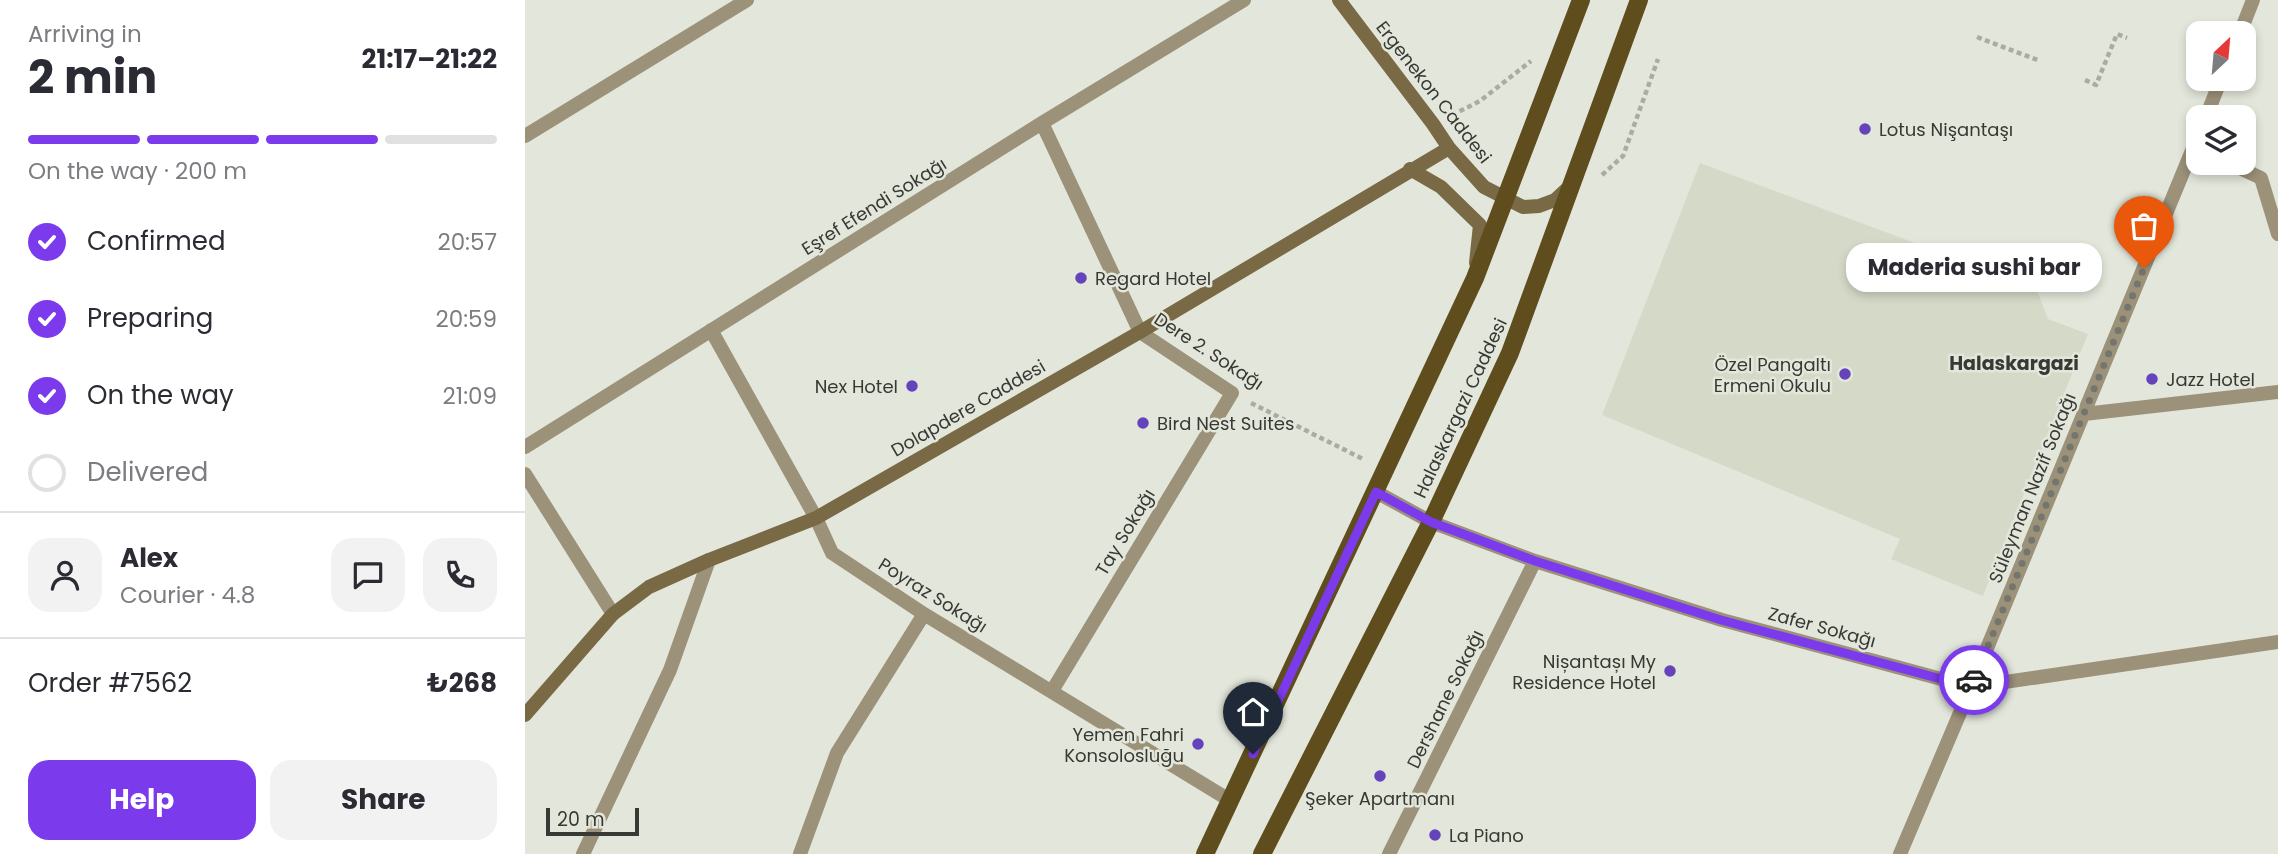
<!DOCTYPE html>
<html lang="en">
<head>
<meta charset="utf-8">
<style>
  body { margin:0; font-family:Poppins,sans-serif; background:#f2f2f3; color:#2b2b33; height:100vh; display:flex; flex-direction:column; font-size:26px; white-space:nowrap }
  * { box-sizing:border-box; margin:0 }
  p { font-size:23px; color:#7c7c81 }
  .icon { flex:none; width:38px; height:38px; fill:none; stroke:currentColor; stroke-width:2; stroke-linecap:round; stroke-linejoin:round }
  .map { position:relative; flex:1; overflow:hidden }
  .details { display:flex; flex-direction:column; background:#fff; width:525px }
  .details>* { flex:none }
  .needle { width:46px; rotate:26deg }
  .tools { position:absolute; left:1661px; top:21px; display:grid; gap:14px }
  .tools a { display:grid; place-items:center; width:70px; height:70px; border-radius:14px; background:#fff; box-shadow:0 4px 10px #0003; font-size:35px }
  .scale { position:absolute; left:21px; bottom:18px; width:93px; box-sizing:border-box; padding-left:7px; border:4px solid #383934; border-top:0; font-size:19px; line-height:24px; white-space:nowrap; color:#383934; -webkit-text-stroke:5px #e3e7db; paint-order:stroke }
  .pin { position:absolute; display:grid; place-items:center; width:60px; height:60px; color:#fff; margin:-72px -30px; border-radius:50% 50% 50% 0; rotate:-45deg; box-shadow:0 0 7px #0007 }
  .pin .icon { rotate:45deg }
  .courier { position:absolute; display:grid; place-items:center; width:70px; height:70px; margin:-35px; border:5px solid #7c3aed; border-radius:50%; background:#fff; color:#222; box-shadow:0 2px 9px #0007 }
  .bubble { position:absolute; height:49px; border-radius:21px; background:#fff; box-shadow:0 4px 10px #0003; font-size:23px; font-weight:700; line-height:49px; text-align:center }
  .summary em { font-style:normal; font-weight:700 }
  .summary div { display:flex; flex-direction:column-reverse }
  .summary { display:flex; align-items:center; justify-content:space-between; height:119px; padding:0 28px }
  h1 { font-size:46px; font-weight:700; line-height:52px }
  .bar { display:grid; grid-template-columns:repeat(4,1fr); gap:10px 7px; align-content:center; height:84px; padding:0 28px }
  .bar i { height:9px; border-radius:5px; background:#e1e1e2 }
  .bar .selected { background:#7c3aed }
  .bar p { grid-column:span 4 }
  .line { display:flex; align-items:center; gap:18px; padding:0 28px; border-top:2px solid #e1e1e2 }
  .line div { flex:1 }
  .round { display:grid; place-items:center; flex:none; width:74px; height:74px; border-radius:21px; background:#f2f2f3 }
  ol { padding:0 28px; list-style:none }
  li { display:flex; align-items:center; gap:21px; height:77px }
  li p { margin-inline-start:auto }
  li .icon { padding:7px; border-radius:50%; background:#7c3aed; color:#fff; stroke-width:4 }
  li:last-child { color:#7c7c81 }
  li i { width:38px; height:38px; border:4px solid #e1e1e2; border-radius:50% }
  .button { display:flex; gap:14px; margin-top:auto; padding:14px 28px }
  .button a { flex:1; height:80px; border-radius:21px; background:#7c3aed; color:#fff; font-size:28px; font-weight:700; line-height:80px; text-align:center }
  .button a+a { background:#f2f2f3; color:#2b2b33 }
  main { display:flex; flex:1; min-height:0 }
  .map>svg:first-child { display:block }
  .built { fill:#d5dac8 }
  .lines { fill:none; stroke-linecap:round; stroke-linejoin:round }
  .path { stroke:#a9aca3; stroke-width:4.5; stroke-dasharray:5 3.5; stroke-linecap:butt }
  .minor { stroke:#9c9179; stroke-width:14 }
  .tertiary { stroke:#9c9179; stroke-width:14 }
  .secondary { stroke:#796945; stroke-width:14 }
  .primary { stroke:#604d1d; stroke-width:18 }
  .done { stroke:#74766e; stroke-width:7; stroke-dasharray:0 12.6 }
  .route { stroke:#7c3aed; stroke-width:9 }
  .poi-dot { fill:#6543bb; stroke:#e3e7db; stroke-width:2.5 }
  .labels { text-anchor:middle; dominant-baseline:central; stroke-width:5; stroke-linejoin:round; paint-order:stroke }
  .street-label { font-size:18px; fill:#383934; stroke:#e3e7db }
  .poi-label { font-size:18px; fill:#383934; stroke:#e3e7db; text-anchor:start }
  .neighbourhood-label { font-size:19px; font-weight:bold; fill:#383934; stroke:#e3e7db }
</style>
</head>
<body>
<main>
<section class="details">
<div class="summary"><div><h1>2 min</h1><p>Arriving in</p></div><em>21:17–21:22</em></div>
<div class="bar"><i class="selected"></i><i class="selected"></i><i class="selected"></i><i></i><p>On the way · 200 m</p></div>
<ol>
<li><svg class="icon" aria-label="check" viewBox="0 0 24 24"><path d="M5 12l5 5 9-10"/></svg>Confirmed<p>20:57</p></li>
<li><svg class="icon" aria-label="check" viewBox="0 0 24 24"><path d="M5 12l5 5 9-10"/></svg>Preparing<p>20:59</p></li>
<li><svg class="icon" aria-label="check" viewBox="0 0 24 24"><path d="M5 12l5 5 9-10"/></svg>On the way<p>21:09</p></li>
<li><i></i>Delivered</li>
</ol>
<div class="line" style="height:126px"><a class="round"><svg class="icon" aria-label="person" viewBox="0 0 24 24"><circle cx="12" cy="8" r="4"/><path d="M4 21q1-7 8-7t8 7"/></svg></a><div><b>Alex</b><p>Courier · 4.8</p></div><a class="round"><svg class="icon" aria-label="chat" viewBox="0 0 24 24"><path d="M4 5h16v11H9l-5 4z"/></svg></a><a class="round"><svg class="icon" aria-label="phone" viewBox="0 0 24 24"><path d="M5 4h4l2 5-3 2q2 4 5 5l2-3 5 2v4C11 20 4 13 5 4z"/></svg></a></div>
<div class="line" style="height:91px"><div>Order #7562</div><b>₺268</b></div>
<div class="button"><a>Help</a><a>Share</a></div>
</section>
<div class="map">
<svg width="1753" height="854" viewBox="0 0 1753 854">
  <rect width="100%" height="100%" fill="#e3e7db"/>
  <!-- built -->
  <path class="built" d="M1175,163l336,125 12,31 40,15 -105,262 -92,-37 9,-20 -298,-124z"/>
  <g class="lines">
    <!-- path -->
    <path class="path" d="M1452,37l63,24
      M1560,80l11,5 21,-51 10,4
      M927,115l28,-14 51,-40
      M1077,175l21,-19 35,-97
      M726,403l114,57"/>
    <!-- minor -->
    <path class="minor" d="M1715,33l13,-33
      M1681,117l15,-38
      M517,123l98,209 92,61 -180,298
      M0,136l222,-136
      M1704,163l32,15 17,56
      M186,330l105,188 16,35 92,61 307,187
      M1559,414l194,-22
      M0,447l517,-324 202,-123
      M851,492l55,30 104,39 187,59 249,67 307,-45
      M58,854l87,-184 39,-110
      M275,854l37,-101 87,-139
      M864,854l146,-293
      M1375,854l71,-167 227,-551"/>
    <!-- tertiary -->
    <path class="tertiary" d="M0,474l88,140"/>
    <!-- secondary -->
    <path class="secondary" d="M814,0l94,124 16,24 35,39 39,20 16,-1 16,-6 15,-14
      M885,169l31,18 39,38 -4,38
      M0,715l88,-101 36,-27 60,-27 107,-42 324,-186 309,-184"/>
    <!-- primary -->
    <path class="primary" d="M680,854l270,-576 106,-278
      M737,854l169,-332 79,-169 129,-353"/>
  </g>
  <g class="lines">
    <!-- done -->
    <path class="done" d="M1449,680l170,-412"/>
    <!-- route -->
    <path class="route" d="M728,754l123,-262 55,30 104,39 186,59 250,67 3,-7"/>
  </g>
  <!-- markers -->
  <g class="poi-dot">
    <circle cx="1340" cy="129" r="7"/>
    <circle cx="556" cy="278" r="7"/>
    <circle cx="1320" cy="374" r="7"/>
    <circle cx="1627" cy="379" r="7"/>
    <circle cx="387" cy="386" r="7"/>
    <circle cx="618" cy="423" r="7"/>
    <circle cx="1145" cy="671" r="7"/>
    <circle cx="673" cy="744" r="7"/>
    <circle cx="855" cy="776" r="7"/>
    <circle cx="910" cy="835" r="7"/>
  </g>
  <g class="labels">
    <!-- street labels -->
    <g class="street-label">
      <text transform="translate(909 92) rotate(52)">Ergenekon Caddesi</text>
      <text transform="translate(349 206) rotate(-32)">Eşref Efendi Sokağı</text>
      <text transform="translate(684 351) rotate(33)">Dere 2. Sokağı</text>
      <text transform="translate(443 408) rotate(-30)">Dolapdere Caddesi</text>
      <text transform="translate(935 408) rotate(-65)">Halaskargazi Caddesi</text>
      <text transform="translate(1507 488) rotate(-68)">Süleyman Nazif Sokağı</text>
      <text transform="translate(600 532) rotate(-59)">Tay Sokağı</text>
      <text transform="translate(408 595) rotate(32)">Poyraz Sokağı</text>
      <text transform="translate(1297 627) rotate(15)">Zafer Sokağı</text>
      <text transform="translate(920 699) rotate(-64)">Dershane Sokağı</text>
    </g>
    <!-- poi labels -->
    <g class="poi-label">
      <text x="1354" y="129">Lotus Nişantaşı</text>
      <text x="570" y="278">Regard Hotel</text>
      <text x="1306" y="364" text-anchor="end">Özel Pangaltı<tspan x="1306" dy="21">Ermeni Okulu</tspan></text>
      <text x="1641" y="379">Jazz Hotel</text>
      <text x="373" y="386" text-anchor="end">Nex Hotel</text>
      <text x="632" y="423">Bird Nest Suites</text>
      <text x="1131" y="661" text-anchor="end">Nișantașı My<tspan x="1131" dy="21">Residence Hotel</tspan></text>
      <text x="659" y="734" text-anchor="end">Yemen Fahri<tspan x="659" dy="21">Konsolosluğu</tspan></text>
      <text x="855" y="798" text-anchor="middle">Şeker Apartmanı</text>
      <text x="924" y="835">La Piano</text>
    </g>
    <!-- neighbourhood labels -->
    <g class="neighbourhood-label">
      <text x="1489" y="363">Halaskargazi</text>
    </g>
  </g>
</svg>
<div class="tools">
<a><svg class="needle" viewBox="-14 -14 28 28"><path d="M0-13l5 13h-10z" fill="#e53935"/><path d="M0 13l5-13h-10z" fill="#7c7c81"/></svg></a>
<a><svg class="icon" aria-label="layers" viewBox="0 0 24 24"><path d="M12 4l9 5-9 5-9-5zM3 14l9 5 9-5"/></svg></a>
</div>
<div class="scale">20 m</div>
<div class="pin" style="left:1619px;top:268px;background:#ea580c"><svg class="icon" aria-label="bag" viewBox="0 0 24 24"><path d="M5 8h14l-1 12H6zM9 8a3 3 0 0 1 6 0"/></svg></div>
<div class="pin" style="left:728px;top:754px;background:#1f2937"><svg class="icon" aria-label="home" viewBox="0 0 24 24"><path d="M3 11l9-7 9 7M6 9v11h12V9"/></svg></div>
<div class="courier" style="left:1449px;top:680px"><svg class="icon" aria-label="car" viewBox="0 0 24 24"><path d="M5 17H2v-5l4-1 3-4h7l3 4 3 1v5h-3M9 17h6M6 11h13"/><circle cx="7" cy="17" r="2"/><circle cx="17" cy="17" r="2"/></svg></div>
<div class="bubble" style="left:1321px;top:243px;width:256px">Maderia sushi bar</div>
</div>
</main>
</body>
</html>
